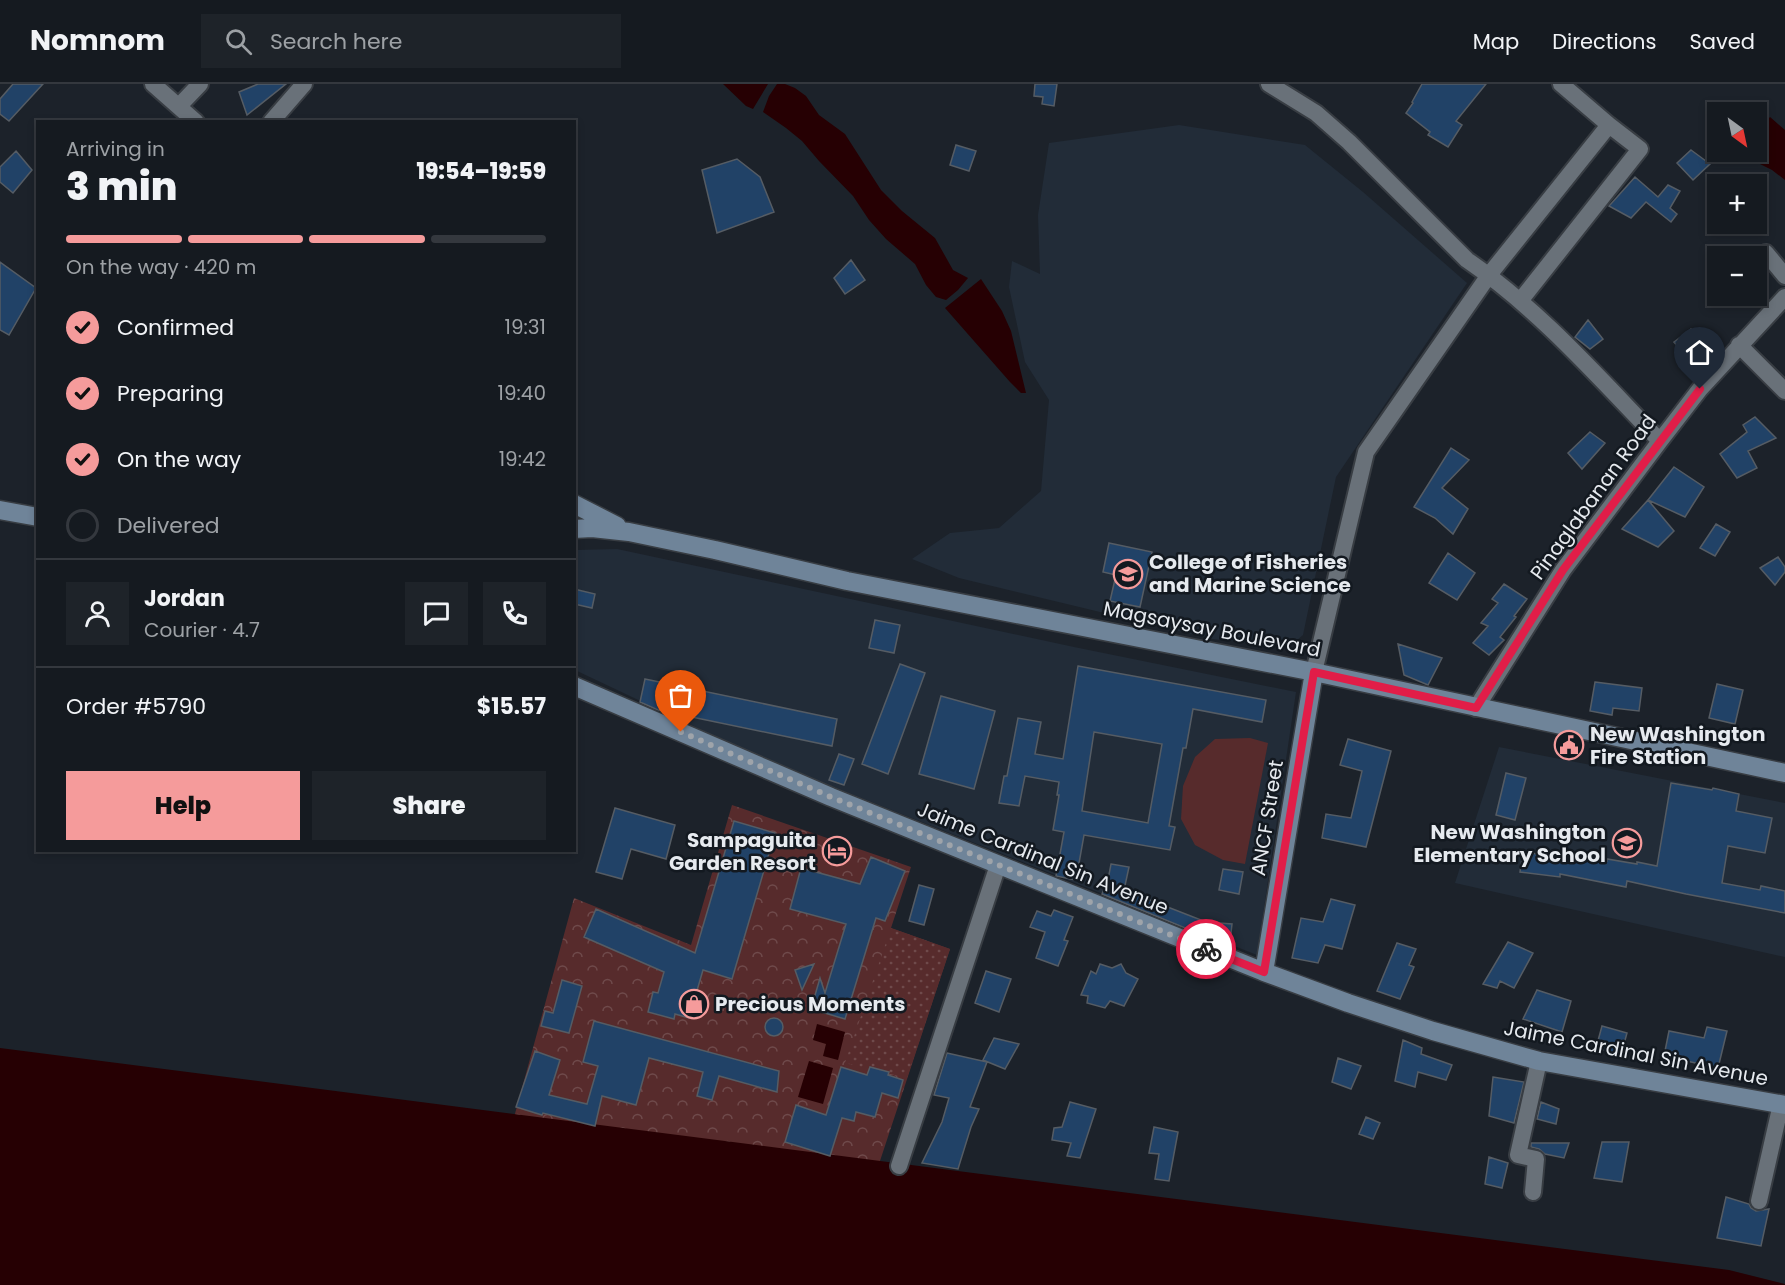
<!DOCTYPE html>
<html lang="en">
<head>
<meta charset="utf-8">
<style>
  body { margin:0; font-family:Poppins,sans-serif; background:#1e2329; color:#f1f3f6; height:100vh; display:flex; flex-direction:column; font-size:22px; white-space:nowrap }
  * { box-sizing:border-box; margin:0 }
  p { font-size:20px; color:#9da1a5 }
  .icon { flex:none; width:33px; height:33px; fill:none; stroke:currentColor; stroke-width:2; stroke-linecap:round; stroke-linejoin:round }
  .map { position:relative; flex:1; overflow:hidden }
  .panel { position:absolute; left:36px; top:36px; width:540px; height:732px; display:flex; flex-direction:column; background:#151a20; border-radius:0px; box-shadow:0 3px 9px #0003,0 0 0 2px #34383e }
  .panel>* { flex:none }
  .needle { width:39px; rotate:147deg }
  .tools { position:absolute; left:1707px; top:18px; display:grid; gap:12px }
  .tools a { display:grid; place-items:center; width:60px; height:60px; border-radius:0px; background:#151a20; box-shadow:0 3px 9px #0003,0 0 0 2px #34383e; font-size:30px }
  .pin { position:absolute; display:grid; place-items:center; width:51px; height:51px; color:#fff; margin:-62px -26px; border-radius:50% 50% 50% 0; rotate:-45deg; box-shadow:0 0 6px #0007 }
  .pin .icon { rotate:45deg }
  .courier { position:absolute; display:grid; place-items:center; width:60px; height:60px; margin:-30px; border:4px solid #e11d48; border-radius:50%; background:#fff; color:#222; box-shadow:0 2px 8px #0007 }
  .summary em { font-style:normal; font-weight:800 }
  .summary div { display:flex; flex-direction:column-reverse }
  .summary { display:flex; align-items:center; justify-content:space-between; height:102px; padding:0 30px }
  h1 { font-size:39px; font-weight:800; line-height:45px }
  .bar { display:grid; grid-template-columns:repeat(4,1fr); gap:9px 6px; align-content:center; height:72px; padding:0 30px }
  .bar i { height:8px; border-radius:4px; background:#34383e }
  .bar .current { background:#f59b9b }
  .bar p { grid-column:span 4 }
  .line { display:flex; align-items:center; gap:15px; padding:0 30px; border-top:2px solid #34383e }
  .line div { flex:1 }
  .round { display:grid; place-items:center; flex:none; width:63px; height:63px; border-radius:0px; background:#1e2329 }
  ol { padding:0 30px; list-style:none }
  li { display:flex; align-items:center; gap:18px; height:66px }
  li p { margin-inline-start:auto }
  li .icon { padding:6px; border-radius:50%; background:#f59b9b; color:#111; stroke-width:4 }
  li:last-child { color:#9da1a5 }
  li i { width:33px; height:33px; border:3px solid #34383e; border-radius:50% }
  .action { display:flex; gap:12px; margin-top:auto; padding:12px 30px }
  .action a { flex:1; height:69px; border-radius:0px; background:#f59b9b; color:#111; font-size:24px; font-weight:800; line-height:69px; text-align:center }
  .action a+a { background:#1e2329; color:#f1f3f6 }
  header { display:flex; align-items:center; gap:36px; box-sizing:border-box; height:84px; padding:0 30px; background:#151a20; border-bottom:2px solid #34383e }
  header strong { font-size:28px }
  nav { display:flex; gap:33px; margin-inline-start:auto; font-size:21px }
  .search { width:420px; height:54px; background:#1e2329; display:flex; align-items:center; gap:15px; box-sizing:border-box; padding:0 21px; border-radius:0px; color:#9da1a5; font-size:22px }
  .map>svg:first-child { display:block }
  .built { fill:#222c38 }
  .grass { fill:#572b2c }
  .park { fill:url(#park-crowns) }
  .garden { fill:url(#garden-dots) }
  .water { fill:#260003 }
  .building { fill:#214267; stroke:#555c64; stroke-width:1.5; fill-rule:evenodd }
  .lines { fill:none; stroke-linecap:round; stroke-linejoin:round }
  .street-casing { stroke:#383d43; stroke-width:20 }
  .secondary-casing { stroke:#383d43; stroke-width:21 }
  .street { stroke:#697179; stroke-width:16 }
  .secondary { stroke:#6f8499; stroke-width:18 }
  .done { stroke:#9fa4aa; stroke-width:6; stroke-dasharray:0 10.8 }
  .route { stroke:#e11d48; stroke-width:8 }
  .labels { text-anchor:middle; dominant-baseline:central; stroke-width:5; stroke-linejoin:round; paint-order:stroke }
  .street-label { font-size:20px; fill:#e6eaef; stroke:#131920 }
  .poi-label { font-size:20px; font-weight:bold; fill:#e6eaef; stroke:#131920; text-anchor:start }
</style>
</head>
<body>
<header>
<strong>Nomnom</strong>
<div class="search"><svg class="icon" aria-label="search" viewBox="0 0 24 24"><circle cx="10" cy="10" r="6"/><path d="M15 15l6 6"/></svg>Search here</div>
<nav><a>Map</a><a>Directions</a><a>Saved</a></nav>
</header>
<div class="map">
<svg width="1785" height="1201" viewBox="0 0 1785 1201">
  <defs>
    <pattern id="park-crowns" width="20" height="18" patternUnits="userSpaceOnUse" patternTransform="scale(1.5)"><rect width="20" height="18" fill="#572b2c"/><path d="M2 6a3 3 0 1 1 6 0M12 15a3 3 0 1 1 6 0" fill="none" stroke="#6f4a4b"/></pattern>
    <pattern id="garden-dots" width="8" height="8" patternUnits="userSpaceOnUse" patternTransform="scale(1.5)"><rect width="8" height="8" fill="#572b2c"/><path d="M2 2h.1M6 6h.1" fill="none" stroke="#6f4a4b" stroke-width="1.8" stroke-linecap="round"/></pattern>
  </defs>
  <rect width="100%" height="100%" fill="#1c222a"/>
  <!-- built -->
  <path class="built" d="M1179,41l126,20 58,47 104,91 -131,194 -33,158 -14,12 -77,-8 -253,-61 -47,-19 38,-26 49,-5 42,-37 8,-91 -24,-38 -16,-75 3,-26 28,13 -2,-59 11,-72z
    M617,465l457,98 222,45 -39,263 -494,-196 -188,-89v-120z
    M1499,663l286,56v154l-330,-74z"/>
  <!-- grass -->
  <path class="grass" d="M1250,654l18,5 -23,121 -22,-4 -28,-15 -14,-26 2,-33 12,-29 20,-18z"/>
  <!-- park -->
  <path class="park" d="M732,721l179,62 -20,61 59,21 -73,221 -364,-49 61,-223 117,47z"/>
  <!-- garden -->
  <path class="garden" d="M891,844l59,21 -43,129 -62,-15z"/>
  <!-- water -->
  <path class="water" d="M723,0h45l-15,25 -7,-3z
    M777,0h8l10,4 11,8 13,19 26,19 36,56 21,21 33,27 18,32 15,8 -10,12 -12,10 -10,-3 -10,-12 -11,-21 -29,-25 -17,-19 -16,-24 -34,-35 -17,-20 -16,-13 -23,-16 6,-16z
    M1770,33l15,13v50l-13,-10 -34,-17 1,-1h17l1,-22z
    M981,195l21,32 9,20 15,62h-5l-11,-11 -65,-74z
    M817,940l28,8 -7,28 -15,-4 3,-12 -13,-4z
    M0,964l1729,222 56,14v1h-1785z
    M809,977l24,7 -10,36 -25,-7z"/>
  <!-- building -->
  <path class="building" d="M13,0h30l-34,37 -9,-7v-15z
    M258,0h28l-39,31 -8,-23z
    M1035,0h22l-3,22 -12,-2 1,-7 -9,-1z
    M1422,0h64l-30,37 6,4 -14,22 -20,-12 2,-3 -24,-19 7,-10 -1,-1z
    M956,61l20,6 -7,20 -19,-6z
    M1691,66l19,14 -17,16 -16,-17z
    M16,67l16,19 -19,23 -13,-11v-15z
    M737,75l23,18 14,35 -57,21 -15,-63z
    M1635,93l23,20 10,-12 12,6 -10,17 7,6 -6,8 -25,-20 -15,16 -22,-12z
    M851,176l14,20 -20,14 -11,-16z
    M0,178l36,26 -27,47 -9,-5z
    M1588,236l15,19 -13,10 -15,-12z
    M1691,245l24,29 -9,9 -7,4 -25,-29z
    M1755,333l21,21 -28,13 9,17 -20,10 -17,-24 27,-22 -4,-7z
    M1590,348l15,11 -23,26 -14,-16z
    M1451,364l18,12 -27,28 26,21 -15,25 -18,-16 -21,-11z
    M1674,383l30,20 -19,30 -37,-17z
    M1648,416l26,31 -16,16 -36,-18z
    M1716,440l14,8 -15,24 -15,-8z
    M1109,459l43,9 -12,55 -30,-6 6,-26 -13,-3z
    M1448,469l27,20 -18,27 -28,-17z
    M1778,473l7,10v5l-10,13 -15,-17z
    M1504,500l23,15 -13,17 2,1 -16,20 4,3 -15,15 -16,-12 15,-17 -7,-3 17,-20 -6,-4z
    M574,505l21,5 -3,14 -18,-4z
    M875,536l25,5 -6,28 -25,-5z
    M1398,560l44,14 -14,27 -24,-10z
    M900,580l25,9 -37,101 -26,-10z
    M1078,582l188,34 -4,22 -69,-13 -7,39h-3l-14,78 6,1 -5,23 -86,-15 -8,45 -20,-4 8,-44 -11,-2 6,-35h-2l2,-13 -34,-6 -6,30 -20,-3 5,-27h3l11,-58 23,4 -6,32 28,5zM1094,648l68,12 -14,79 -66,-12z
    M645,595l192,40 -5,27 -174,-36 -18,-8z
    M1595,598l47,6 -3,23 -26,-3 -1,7 -22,-4z
    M1717,600l26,6 -8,34 -26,-6z
    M941,612l54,15 -21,78 -55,-15z
    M1348,655l43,12 -25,96 -44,-9 4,-24 25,4 11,-47 -22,-6z
    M839,670l15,5 -10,26 -15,-5z
    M1506,689l20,5 -11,42 -19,-5z
    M1671,699l41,7 1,-2 26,6 -3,17 36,7 -7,35 -37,-7 -6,37 38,7 1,-4 24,5v22l-99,-19 -59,-13 -1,6 -66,-13v3l-40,-5 3,-20 46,6 1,-4 37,7v-2l30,5v-2l20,4z
    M615,724l60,17 -9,34 -35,-10 -9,30 -26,-7z
    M734,737l41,12 -43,146 -29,-9 -14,48 -14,-4 -1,5 -26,-7 5,-20 5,1 6,-21 -80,-35 12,-28 99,44z
    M871,773l34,14 -20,50 -9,-3 -31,101 -34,-10 9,-31 5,15 21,-69 -56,-15 11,-41 59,16z
    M1111,780l18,3 -5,23 82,32 26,2 -2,18 -13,-1 -115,-47 4,-10 1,1z
    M1223,785l20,3 -4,22 -20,-4z
    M919,801l15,4 -10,36 -15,-4z
    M1331,815l24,6 -13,44 -17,-4 -7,18 -26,-5 9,-40 22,4z
    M1054,826l19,7 -9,23 4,1 -10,25 -22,-8 9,-26 -15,-5 7,-16 14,5z
    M1508,858l25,11 -19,35 -14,-7 -3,7 -14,-4z
    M1397,859l19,6 -7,16 5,2 -14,32 -23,-8z
    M814,880l-12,26 -7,-20z
    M1100,880l12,4 9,-4 5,9 12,6 -14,27 -14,-5 -5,7 -18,-5 1,-7 -7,-1 10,-24 5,3z
    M986,887l25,8 -12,33 -24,-9z
    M562,896l20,6 -13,47 -28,-7 4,-15 8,2z
    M1537,906l34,11 -9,31 -39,-13z
    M765 943a9 9 0 1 1 18 0a9 9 0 1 1-18 0Z
    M594,937l185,50 -2,21 -58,-16 -7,24 -15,-4 6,-24 -54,-14 -13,47 -34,-9 -7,30 -52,-13 -1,2 -26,-8 19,-56 25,9 -11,35 38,9 11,-38 -15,-4z
    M1602,942l25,7 -6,22 -25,-7z
    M1707,943l20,4 -9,37 -54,-12 5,-25 35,7z
    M994,954l25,6 -14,25 -22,-9z
    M1403,956l19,8 -1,6 31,11 -6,15 -28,-8 -3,15 -20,-6z
    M947,969l40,9 -17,45 9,2 -8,18 -13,42 -36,-6 20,-41 7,-24 -15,-3z
    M1338,974l23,8 -10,23 -19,-7z
    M841,983l26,8 3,-8 19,5 -1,3 15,5 -5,18 -16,-5 -7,24 -19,-5 -2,9 -12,-3 -12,38 -45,-14 11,-37 30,10z
    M1493,993l31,5 -10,41 -25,-7z
    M1070,1018l26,7 -16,49 -13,-2 4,-13 -19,-3 2,-12 8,-1z
    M1541,1018l18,7 -3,15 -19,-5z
    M1366,1033l14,6 -7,16 -14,-5z
    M1154,1043l24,5 -9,49 -14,-2 4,-25 -10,-1z
    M1602,1058h27l-7,40 -28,-4z
    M1531,1059h38l-5,15 -19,-4 -6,-5 -8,-2z
    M1489,1073l19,6 -6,25 -17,-4z
    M1726,1113l23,7 2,4 5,3 13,-2 -8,37 -44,-8z"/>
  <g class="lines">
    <!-- street casing -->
    <g class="street-casing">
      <path id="street" d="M153,0l43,38
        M1269,0l47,29 33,29 118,118c73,50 132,118 193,181
        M179,22l21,-22
        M271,38l33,-38
        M1766,169l19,23
        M1520,217l120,-152 -31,-24
        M1739,261l46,46
        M1314,588l52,-220 123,-177 120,-150 -48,-41
        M1476,624l87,-138 97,-129 40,-52 85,-92
        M899,1082l99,-301
        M1533,1108l3,-33 -18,-4 21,-94
        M1759,1117l22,-97"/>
    </g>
    <!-- secondary casing -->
    <g class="secondary-casing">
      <path id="secondary" d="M574,420l43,22
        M0,426l38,7
        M574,445l18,-1 37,4 86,18 132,31 467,91 471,101
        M574,602l257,111 433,175 84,31 85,28 106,30 246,44
        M1264,888l50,-300"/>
    </g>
    <!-- street -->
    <use href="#street" class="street"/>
    <!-- secondary -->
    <use href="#secondary" class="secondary"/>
  </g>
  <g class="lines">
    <!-- done -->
    <path class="done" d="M681,648l150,65 375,152"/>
    <!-- route -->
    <path class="route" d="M1206,865l58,23 50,-300 162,36 87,-138 137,-181"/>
  </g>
  <!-- icons -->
  <defs>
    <g id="university-ring" transform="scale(1.5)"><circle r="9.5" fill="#131920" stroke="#f59b9b" stroke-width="1.5"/><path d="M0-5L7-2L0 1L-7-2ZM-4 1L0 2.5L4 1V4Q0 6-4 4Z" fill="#f59b9b"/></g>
    <g id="civic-ring" transform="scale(1.5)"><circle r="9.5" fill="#131920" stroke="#f59b9b" stroke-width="1.5"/><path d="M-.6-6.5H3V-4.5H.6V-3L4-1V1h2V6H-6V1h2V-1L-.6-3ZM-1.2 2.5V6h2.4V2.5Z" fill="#f59b9b"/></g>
    <g id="school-ring" transform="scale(1.5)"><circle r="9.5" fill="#131920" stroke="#f59b9b" stroke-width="1.5"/><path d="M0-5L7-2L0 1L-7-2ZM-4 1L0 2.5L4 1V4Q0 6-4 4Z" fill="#f59b9b"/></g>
    <g id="hotel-ring" transform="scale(1.5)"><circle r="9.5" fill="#131920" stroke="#f59b9b" stroke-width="1.5"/><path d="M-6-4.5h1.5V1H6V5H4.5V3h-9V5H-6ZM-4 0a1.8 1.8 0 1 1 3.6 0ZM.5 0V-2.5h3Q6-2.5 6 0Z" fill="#f59b9b"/></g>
    <g id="shop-ring" transform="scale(1.5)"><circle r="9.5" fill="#131920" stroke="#f59b9b" stroke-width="1.5"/><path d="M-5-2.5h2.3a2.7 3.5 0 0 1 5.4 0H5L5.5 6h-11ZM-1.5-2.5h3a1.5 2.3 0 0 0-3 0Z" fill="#f59b9b"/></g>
  </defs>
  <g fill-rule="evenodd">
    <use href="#university-ring" x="1128" y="490"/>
    <use href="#civic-ring" x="1569" y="661"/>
    <use href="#school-ring" x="1627" y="759"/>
    <use href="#hotel-ring" x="837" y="767"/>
    <use href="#shop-ring" x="694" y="920"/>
  </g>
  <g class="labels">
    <!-- street labels -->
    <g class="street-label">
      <text transform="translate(1593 413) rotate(-54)">Pinaglabanan Road</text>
      <text transform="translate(1212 545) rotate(11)">Magsaysay Boulevard</text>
      <text transform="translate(1267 734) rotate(-81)">ANCF Street</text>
      <text transform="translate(1043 774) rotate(22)">Jaime Cardinal Sin Avenue</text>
      <text transform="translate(1636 969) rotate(11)">Jaime Cardinal Sin Avenue</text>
    </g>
    <!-- poi labels -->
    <g class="poi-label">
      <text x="1149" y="478">College of Fisheries<tspan x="1149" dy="23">and Marine Science</tspan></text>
      <text x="1590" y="650">New Washington<tspan x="1590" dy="23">Fire Station</tspan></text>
      <text x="1606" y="748" text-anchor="end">New Washington<tspan x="1606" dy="23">Elementary School</tspan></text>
      <text x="816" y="756" text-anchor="end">Sampaguita<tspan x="816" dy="23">Garden Resort</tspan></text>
      <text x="715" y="920">Precious Moments</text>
    </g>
  </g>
</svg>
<div class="tools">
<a><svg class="needle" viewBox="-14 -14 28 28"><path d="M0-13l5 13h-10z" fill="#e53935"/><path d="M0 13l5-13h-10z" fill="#9da1a5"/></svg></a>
<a>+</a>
<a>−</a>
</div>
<div class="pin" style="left:681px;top:648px;background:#ea580c"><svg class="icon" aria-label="bag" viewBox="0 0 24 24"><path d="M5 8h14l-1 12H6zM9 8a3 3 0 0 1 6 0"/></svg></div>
<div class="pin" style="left:1700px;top:305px;background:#1f2937"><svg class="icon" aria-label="home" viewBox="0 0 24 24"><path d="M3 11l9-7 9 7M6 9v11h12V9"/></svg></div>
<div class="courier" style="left:1206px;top:865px"><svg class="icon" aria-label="bike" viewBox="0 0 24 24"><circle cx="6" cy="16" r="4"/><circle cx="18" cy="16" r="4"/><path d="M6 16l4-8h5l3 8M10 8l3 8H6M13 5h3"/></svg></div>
<section class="panel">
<div class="summary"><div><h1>3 min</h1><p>Arriving in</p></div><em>19:54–19:59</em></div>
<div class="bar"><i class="current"></i><i class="current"></i><i class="current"></i><i></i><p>On the way · 420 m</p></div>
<ol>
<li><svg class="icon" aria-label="check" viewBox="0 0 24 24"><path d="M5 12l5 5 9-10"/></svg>Confirmed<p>19:31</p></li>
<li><svg class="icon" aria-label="check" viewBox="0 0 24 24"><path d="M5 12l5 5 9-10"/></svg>Preparing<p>19:40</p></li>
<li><svg class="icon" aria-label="check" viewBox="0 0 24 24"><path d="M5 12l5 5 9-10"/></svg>On the way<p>19:42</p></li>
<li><i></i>Delivered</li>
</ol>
<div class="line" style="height:108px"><a class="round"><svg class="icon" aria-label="person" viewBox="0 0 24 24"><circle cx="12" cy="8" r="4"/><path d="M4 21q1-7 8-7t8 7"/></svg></a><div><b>Jordan</b><p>Courier · 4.7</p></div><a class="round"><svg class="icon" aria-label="chat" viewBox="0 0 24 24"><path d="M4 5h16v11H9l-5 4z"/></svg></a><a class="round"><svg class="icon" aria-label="phone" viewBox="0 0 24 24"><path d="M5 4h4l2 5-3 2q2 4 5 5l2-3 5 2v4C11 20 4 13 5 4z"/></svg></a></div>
<div class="line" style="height:78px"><div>Order #5790</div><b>$15.57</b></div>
<div class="action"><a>Help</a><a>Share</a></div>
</section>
</div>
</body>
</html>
